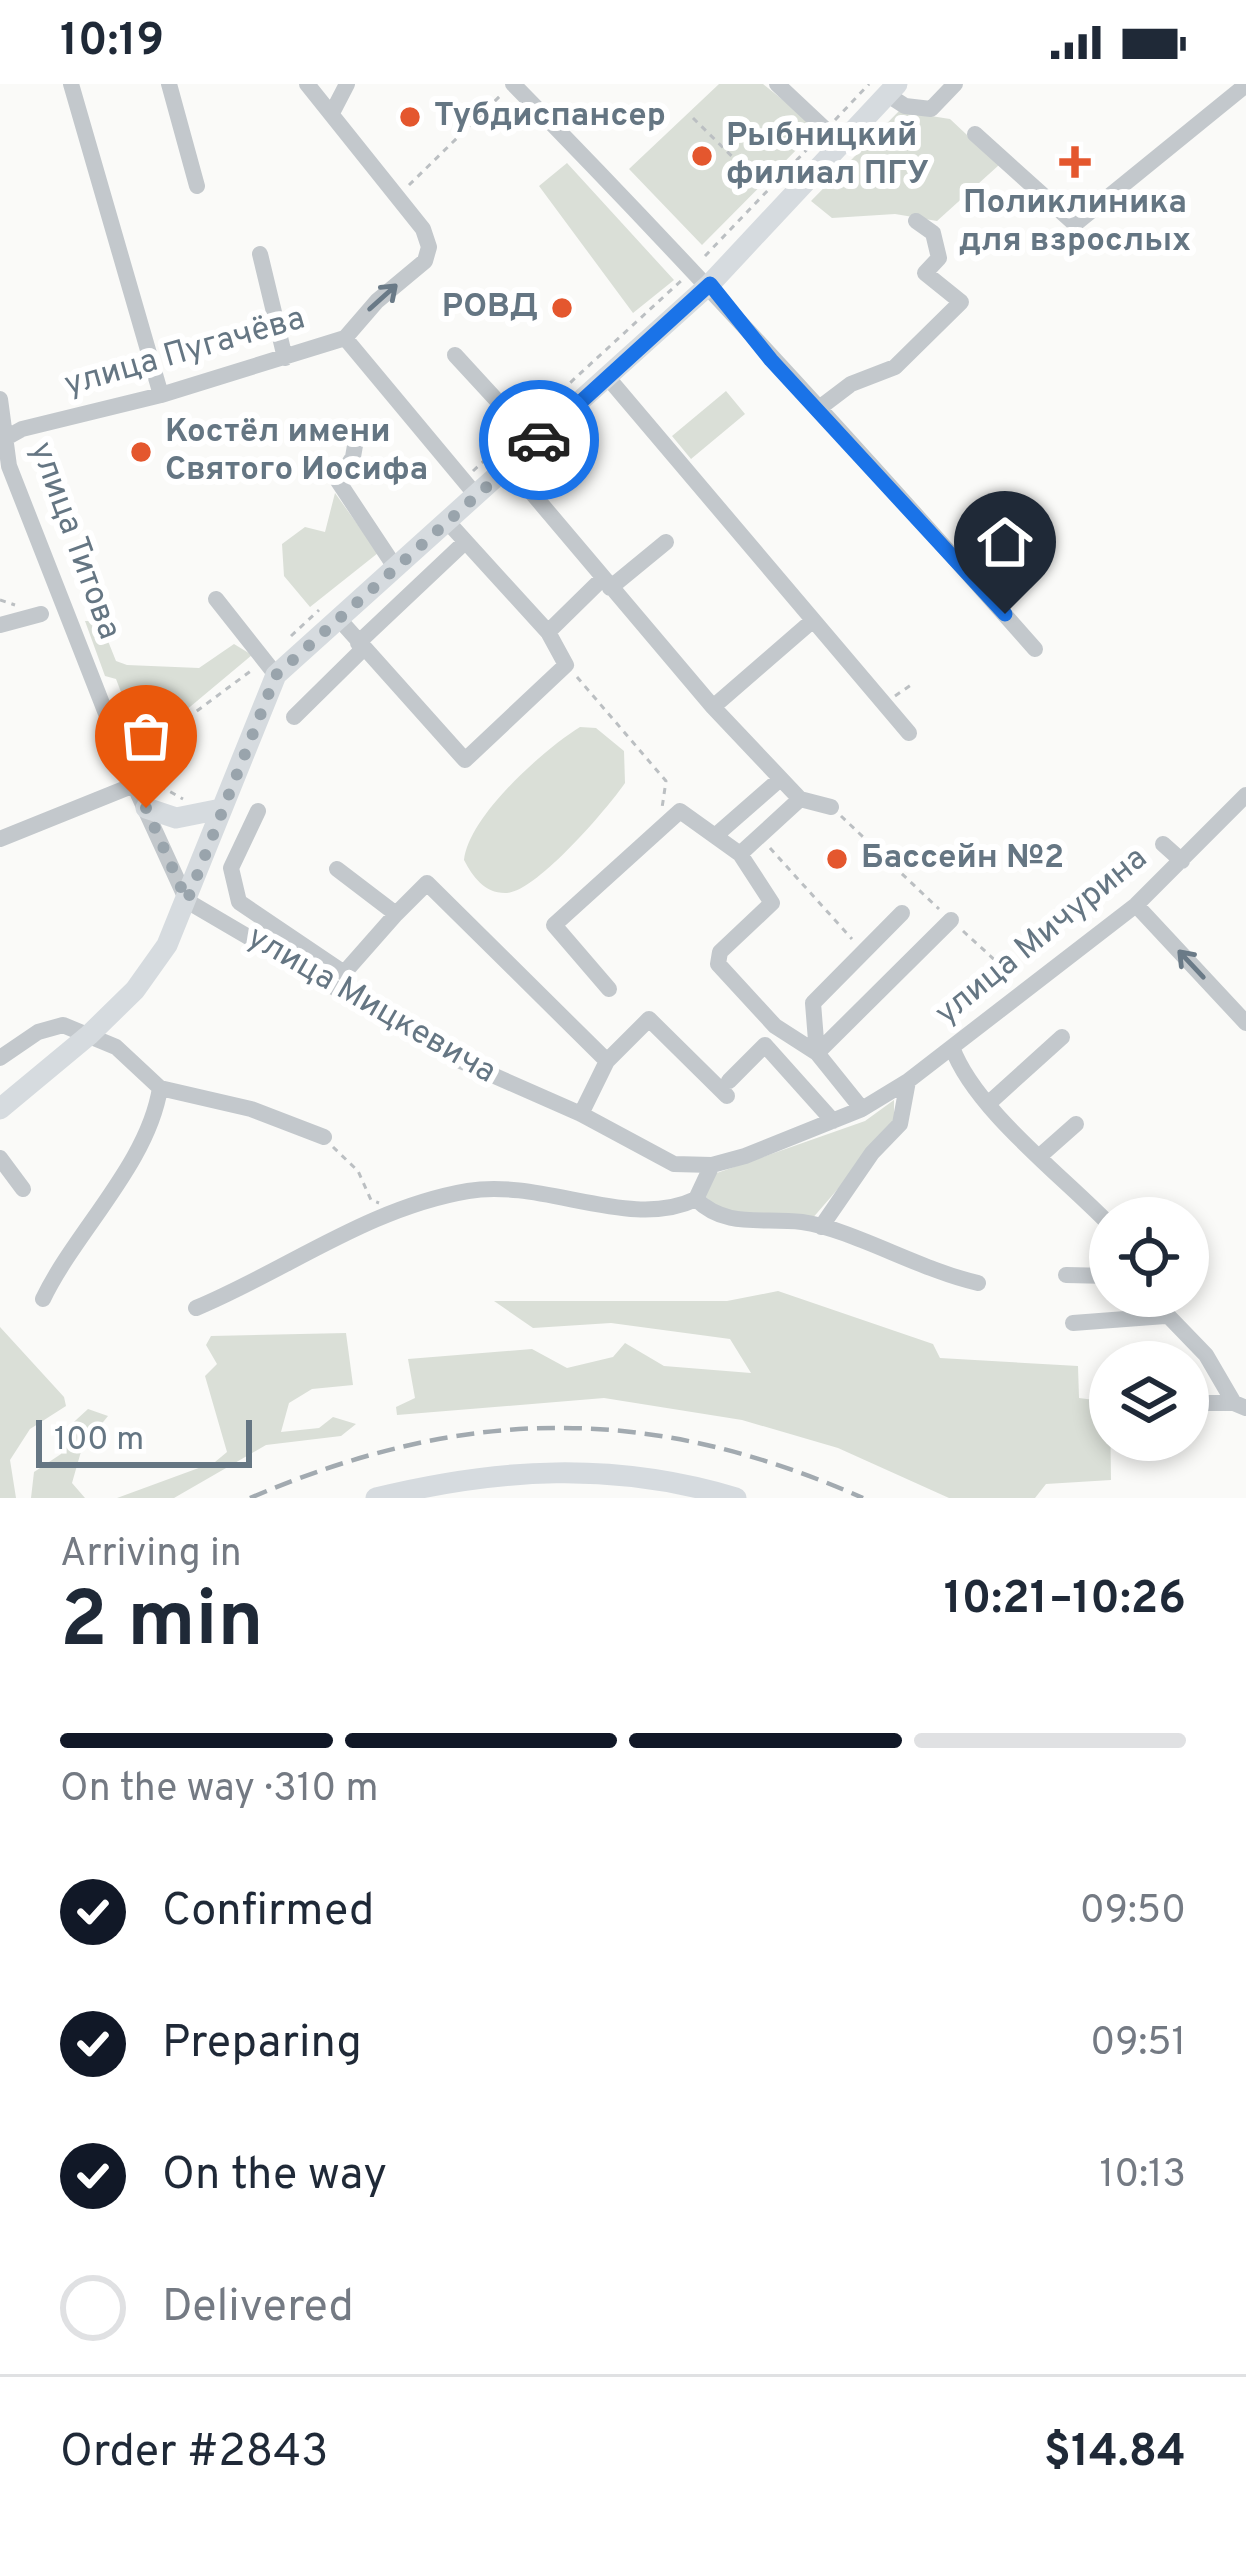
<!DOCTYPE html>
<html lang="en">
<head>
<meta charset="utf-8">
<style>
  body { margin:0; font-family:Overpass,sans-serif; background:#f6f6f7; color:#1f2937; height:100vh; display:flex; flex-direction:column; font-size:45px; white-space:nowrap }
  * { box-sizing:border-box; margin:0 }
  p { font-size:39px; color:#747a83 }
  .icon { flex:none; width:66px; height:66px; fill:none; stroke:currentColor; stroke-width:2; stroke-linecap:round; stroke-linejoin:round }
  .map { position:relative; height:1414px; overflow:hidden }
  .details { display:flex; flex-direction:column; background:#fff; flex:1 }
  .details>* { flex:none }
  .fabs { position:absolute; left:1089px; top:1113px; display:grid; gap:24px }
  .fabs a { display:grid; place-items:center; width:120px; height:120px; border-radius:50%; background:#fff; box-shadow:0 6px 18px #0003; font-size:60px }
  .scale { position:absolute; left:36px; bottom:30px; width:216px; box-sizing:border-box; padding-left:12px; border:6px solid #657683; border-top:0; font-size:33px; line-height:42px; white-space:nowrap; color:#657683; -webkit-text-stroke:9px #fff; paint-order:stroke }
  .pin { position:absolute; display:grid; place-items:center; width:102px; height:102px; color:#fff; margin:-123px -51px; border-radius:50% 50% 50% 0; rotate:-45deg; box-shadow:0 0 12px #0007 }
  .pin .icon { rotate:45deg }
  .courier { position:absolute; display:grid; place-items:center; width:120px; height:120px; margin:-60px; border:9px solid #1a73e8; border-radius:50%; background:#fff; color:#222; box-shadow:0 3px 15px #0007 }
  .headline em { font-style:normal; font-weight:700 }
  .headline div { display:flex; flex-direction:column-reverse }
  .headline { display:flex; align-items:center; justify-content:space-between; height:204px; padding:0 60px }
  h1 { font-size:78px; font-weight:700; line-height:90px }
  .bar { display:grid; grid-template-columns:repeat(4,1fr); gap:18px 12px; align-content:center; height:144px; padding:0 60px }
  .bar i { height:15px; border-radius:9px; background:#e0e1e3 }
  .bar .active { background:#111827 }
  .bar p { grid-column:span 4 }
  .line { display:flex; align-items:center; gap:30px; padding:0 60px; border-top:3px solid #e0e1e3 }
  .line div { flex:1 }
  ol { padding:0 60px; list-style:none }
  li { display:flex; align-items:center; gap:36px; height:132px }
  li p { margin-inline-start:auto }
  li .icon { padding:12px; border-radius:50%; background:#111827; color:#fff; stroke-width:4 }
  li:last-child { color:#747a83 }
  li i { width:66px; height:66px; border:6px solid #e0e1e3; border-radius:50% }
  .status { display:flex; justify-content:space-between; align-items:center; height:84px; padding:0 60px; background:#fff; direction:ltr }
  .status svg { height:33px; fill:currentColor }
  .map>svg:first-child { display:block }
  .green { fill:#dadfd7 }
  .lines { fill:none; stroke-linecap:round; stroke-linejoin:round }
  .path { stroke:#bbbfc2; stroke-width:3; stroke-dasharray:6 6; stroke-linecap:butt }
  .minor { stroke:#c3c8cc; stroke-width:16 }
  .major { stroke:#d6dbdf; stroke-width:21 }
  .rail { stroke:#a2aab0; stroke-width:4.5; stroke-dasharray:18 9; stroke-linecap:butt }
  .oneway { stroke:#6a7a87 }
  .done { stroke:#99a4ac; stroke-width:12; stroke-dasharray:0 21.6 }
  .route { stroke:#1a73e8; stroke-width:15 }
  .poi-dot { fill:#e4572e; stroke:#fff; stroke-width:4.5 }
  .labels { text-anchor:middle; dominant-baseline:central; stroke-width:12; stroke-linejoin:round; paint-order:stroke }
  .poi-label { font-size:33px; font-weight:bold; fill:#657683; stroke:#fff; text-anchor:start }
  .street-label { font-size:33px; fill:#657683; stroke:#fff }
</style>
</head>
<body>
<div class="status"><b>10:19</b><svg viewBox="0 0 49 12"><path d="M0 12V9h3v3zM5 12V6h3v6zM10 12V3h3v9zM15 12V0h3v12zM26 1h20v11H26zM47 4h2v5h-2z"/></svg></div>
<div class="map">
<svg width="1246" height="1414" viewBox="0 0 1246 1414">
  <rect width="100%" height="100%" fill="#fafaf8"/>
  <!-- green -->
  <path class="green" d="M719,0h44l55,44 -116,117 -73,-76z
    M899,27l51,8 49,46 -62,56 -42,-7 -63,4 -21,-17z
    M567,79l107,117 -41,33 -94,-127z
    M726,307l19,23 -54,45 -19,-23z
    M335,409l43,60 -68,54 -26,-31 -2,-32 23,-17 20,5z
    M85,537h15l16,40 11,4 72,3 35,-24 18,11 -104,87 -8,-1 -24,-62 -11,-3z
    M580,643l16,1 28,23 1,32c-17,25 -88,108 -118,110 -22,1 -34,-16 -43,-33 5,-44 79,-110 116,-133z
    M894,1016v24l-83,96 -84,-2 -22,-22 9,-22 151,-53z
    M778,1207l155,53 7,14 138,8 1,32 31,4 1,78 -65,4 -11,14h-86l-111,-50 -96,-28 -138,-22 -207,17 -1,-8 19,-9 -7,-39 124,-10 35,19 46,-11 12,-14 39,23 87,7 -21,-34 -119,-16 -78,5 -39,-27h233z
    M0,1243l64,70 2,9 -36,23 -20,31 6,38h-16z
    M346,1249l7,52 -41,4 -23,14 -8,29 38,-4 14,-11 23,7 -15,12 -75,9 -92,53h-57l98,-36 12,-10 -22,-76 12,-12 -11,-19 5,-9z
    M88,1325l20,7 -26,32 -10,35 13,15h-54l3,-26 27,-18 3,-23z"/>
  <g class="lines">
    <!-- path -->
    <path class="path" d="M693,34l68,67
      M835,36l34,-36
      M409,101l91,-89
      M705,172l111,-116
      M535,331l148,-136
      M473,387l37,-34
      M0,516l15,5
      M291,552l28,-26
      M577,593l89,104 -4,27
      M895,612l16,-11
      M139,670l113,-84
      M145,671l8,27 30,17
      M841,732l98,93
      M770,764l82,91
      M963,847l46,42
      M333,1063l25,24 13,29 8,3"/>
    <!-- minor -->
    <path class="minor" d="M71,0l90,311
      M169,0l28,102
      M513,0c180,183 352,372 522,565
      M777,0l64,60
      M888,11l17,11 26,3 24,-25
      M333,27l14,-27
      M975,50l100,90 166,-135
      M260,170l25,104
      M345,254l130,156
      M455,271l81,88
      M609,295l300,354
      M0,315l9,67 125,319 53,116 269,158 125,55 93,50 38,1 33,-9 117,-47 46,-28 228,-176 110,-110
      M818,325l33,-25 44,-17 66,-65 -36,-29 14,-15 -6,-25 -17,-12
      M357,350l-4,23 -15,24 57,86
      M4,355l18,-10 139,-34 184,-57 32,-37 48,-40 4,-14 -6,-18 -116,-145
      M510,383l203,240 87,92 -60,55 -60,-43 -126,114 55,64
      M610,504l56,-46
      M216,515l60,76
      M338,534l127,142 101,-95 -18,-33 -102,-112
      M0,541l41,-11
      M548,548l54,-53
      M358,559l107,-101
      M713,623l98,-85
      M294,633l69,-68
      M800,715l31,8
      M258,727l-27,57 8,34 105,71 52,-59 -59,-45
      M715,752l64,-56
      M0,755l134,-54
      M1163,760l19,17
      M740,770l32,49 -52,49 -2,12 57,62 42,27 45,56
      M1136,821l110,118
      M396,830l31,-31 180,178 -26,53
      M952,963c22,62 112,130 158,178
      M817,969l134,-133
      M817,969l-4,-50 89,-90
      M0,974l38,-26 25,-7 53,22 44,41 91,21 73,28
      M607,977l42,-42 78,77
      M729,997l36,-36 68,76
      M989,1019l73,-66
      M1041,1071l35,-31
      M0,1074l23,31
      M712,1081l-16,34c30,30 67,18 106,23 50,7 118,48 176,61
      M821,1143l51,-74 28,-29 8,-43
      M1066,1191l44,1
      M1149,1212l57,59 28,48 12,5
      M43,1215c32,-67 105,-135 117,-211
      M196,1224c91,-38 172,-100 272,-117 75,-13 162,40 228,8
      M1073,1239l92,-7
      M1188,1319h46"/>
    <!-- major -->
    <path class="major" d="M146,724l30,10 45,-9
      M0,1025l89,-74 46,-45 32,-45 109,-270 434,-391 187,-200
      M376,1414c123,-30 237,-37 360,0"/>
    <!-- rail -->
    <path class="rail" d="M250,1414c215,-92 398,-95 613,0"/>
  </g>
  <!-- one-way arrows -->
  <defs><path id="oneway-shaft" d="M-6 0H5M1.5-3L5.5 0L1.5 3" fill="none" stroke-width="1.6" stroke-linecap="round" stroke-linejoin="round" transform="scale(3)"/></defs>
  <g class="oneway">
    <use href="#oneway-shaft" transform="translate(383 213) rotate(-42)"/>
    <use href="#oneway-shaft" transform="translate(1191 880) rotate(-133)"/>
  </g>
  <g class="lines">
    <!-- done -->
    <path class="done" d="M146,724l41,93 89,-226 263,-235"/>
    <!-- route -->
    <path class="route" d="M539,356l171,-156 61,76 234,254"/>
  </g>
  <!-- markers -->
  <g class="poi-dot">
    <circle cx="410" cy="33" r="12"/>
    <circle cx="702" cy="72" r="12"/>
    <path d="M1069 60h12v12h12v12h-12v12h-12v-12h-12v-12h12z"/>
    <circle cx="562" cy="224" r="12"/>
    <circle cx="141" cy="368" r="12"/>
    <circle cx="837" cy="775" r="12"/>
  </g>
  <g class="labels">
    <!-- poi labels -->
    <g class="poi-label">
      <text x="434" y="33">Тубдиспансер</text>
      <text x="726" y="53">Рыбницкий<tspan x="726" dy="38">филиал ПГУ</tspan></text>
      <text x="1075" y="120" text-anchor="middle">Поликлиника<tspan x="1075" dy="38">для взрослых</tspan></text>
      <text x="538" y="224" text-anchor="end">РОВД</text>
      <text x="165" y="349">Костёл имени<tspan x="165" dy="38">Святого Иосифа</tspan></text>
      <text x="861" y="775">Бассейн №2</text>
    </g>
    <!-- street labels -->
    <g class="street-label">
      <text transform="translate(185 269) rotate(-16)">улица Пугачёва</text>
      <text transform="translate(74 457) rotate(70)">улица Титова</text>
      <text transform="translate(1042 853) rotate(-39)">улица Мичурина</text>
      <text transform="translate(371 922) rotate(30)">улица Мицкевича</text>
    </g>
  </g>
</svg>
<div class="fabs">
<a><svg class="icon" aria-label="locate" viewBox="0 0 24 24"><circle cx="12" cy="12" r="6"/><path d="M12 2v4M12 18v4M2 12h4M18 12h4"/></svg></a>
<a><svg class="icon" aria-label="layers" viewBox="0 0 24 24"><path d="M12 4l9 5-9 5-9-5zM3 14l9 5 9-5"/></svg></a>
</div>
<div class="scale">100 m</div>
<div class="pin" style="left:146px;top:724px;background:#ea580c"><svg class="icon" aria-label="bag" viewBox="0 0 24 24"><path d="M5 8h14l-1 12H6zM9 8a3 3 0 0 1 6 0"/></svg></div>
<div class="pin" style="left:1005px;top:530px;background:#1f2937"><svg class="icon" aria-label="home" viewBox="0 0 24 24"><path d="M3 11l9-7 9 7M6 9v11h12V9"/></svg></div>
<div class="courier" style="left:539px;top:356px"><svg class="icon" aria-label="car" viewBox="0 0 24 24"><path d="M5 17H2v-5l4-1 3-4h7l3 4 3 1v5h-3M9 17h6M6 11h13"/><circle cx="7" cy="17" r="2"/><circle cx="17" cy="17" r="2"/></svg></div>
</div>
<section class="details">
<div class="headline"><div><h1>2 min</h1><p>Arriving in</p></div><em>10:21–10:26</em></div>
<div class="bar"><i class="active"></i><i class="active"></i><i class="active"></i><i></i><p>On the way · 310 m</p></div>
<ol>
<li><svg class="icon" aria-label="check" viewBox="0 0 24 24"><path d="M5 12l5 5 9-10"/></svg>Confirmed<p>09:50</p></li>
<li><svg class="icon" aria-label="check" viewBox="0 0 24 24"><path d="M5 12l5 5 9-10"/></svg>Preparing<p>09:51</p></li>
<li><svg class="icon" aria-label="check" viewBox="0 0 24 24"><path d="M5 12l5 5 9-10"/></svg>On the way<p>10:13</p></li>
<li><i></i>Delivered</li>
</ol>
<div class="line" style="height:156px"><div>Order #2843</div><b>$14.84</b></div>
</section>
</body>
</html>
